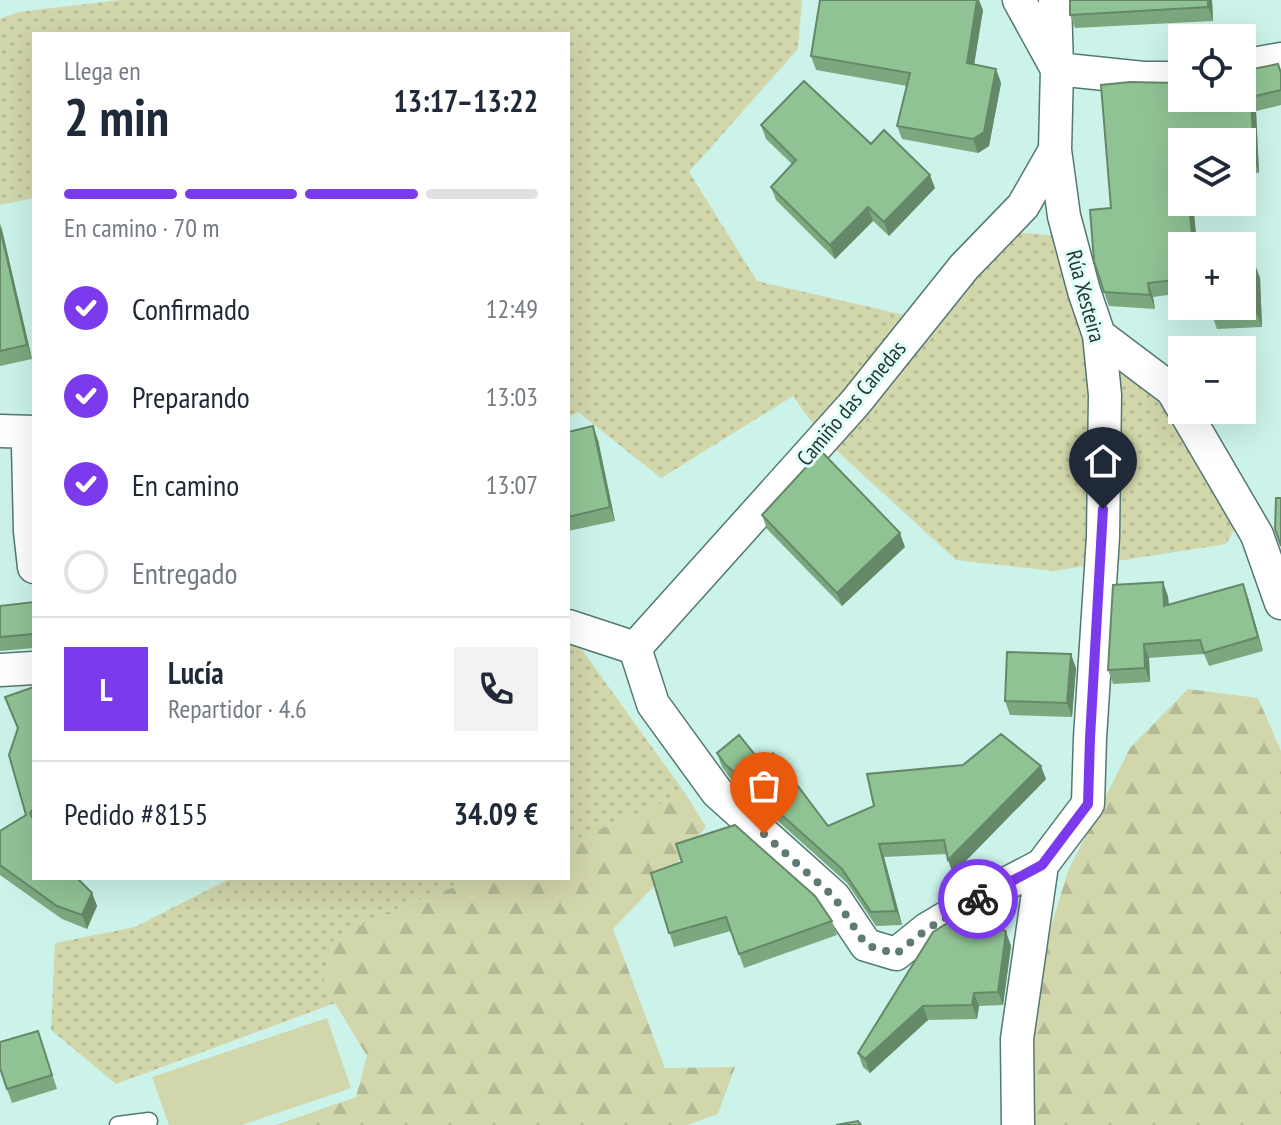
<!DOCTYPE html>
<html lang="es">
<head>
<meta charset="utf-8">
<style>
  body { margin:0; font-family:"PT Sans Narrow",sans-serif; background:#f2f2f3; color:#1f2937; height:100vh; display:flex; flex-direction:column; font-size:30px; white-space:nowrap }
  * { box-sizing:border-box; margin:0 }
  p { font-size:26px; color:#747a83 }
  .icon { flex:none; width:44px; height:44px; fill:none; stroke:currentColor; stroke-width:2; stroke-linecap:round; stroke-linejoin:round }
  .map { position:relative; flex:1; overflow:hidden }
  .panel { position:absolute; left:32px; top:32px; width:538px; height:848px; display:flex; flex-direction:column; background:#fff; border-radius:0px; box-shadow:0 8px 32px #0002 }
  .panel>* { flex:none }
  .buttons { position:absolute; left:1168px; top:24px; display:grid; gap:16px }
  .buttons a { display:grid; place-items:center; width:88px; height:88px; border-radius:0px; background:#fff; box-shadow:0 8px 32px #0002; font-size:40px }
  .pin { position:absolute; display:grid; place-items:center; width:68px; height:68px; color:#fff; margin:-82px -34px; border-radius:50% 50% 50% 0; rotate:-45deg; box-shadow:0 0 8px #0007 }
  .pin .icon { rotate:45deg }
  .courier { position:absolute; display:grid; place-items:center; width:80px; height:80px; margin:-40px; border:6px solid #7c3aed; border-radius:50%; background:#fff; color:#222; box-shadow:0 2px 10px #0007 }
  .head em { font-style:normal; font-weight:600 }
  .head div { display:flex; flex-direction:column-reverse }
  .head { display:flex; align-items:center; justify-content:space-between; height:136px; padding:0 32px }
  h1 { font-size:52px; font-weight:600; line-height:60px }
  .bar { display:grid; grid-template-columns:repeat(4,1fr); gap:12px 8px; align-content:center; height:96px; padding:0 32px }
  .bar i { height:10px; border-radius:6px; background:#e0e1e3 }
  .bar .current { background:#7c3aed }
  .bar p { grid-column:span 4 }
  .line { display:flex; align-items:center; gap:20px; padding:0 32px; border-top:2px solid #e0e1e3 }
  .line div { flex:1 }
  .round { display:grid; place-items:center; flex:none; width:84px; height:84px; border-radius:0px; background:#f2f2f3 }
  ol { padding:0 32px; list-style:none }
  li { display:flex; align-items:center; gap:24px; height:88px }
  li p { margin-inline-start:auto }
  li .icon { padding:8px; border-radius:50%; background:#7c3aed; color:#fff; stroke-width:4 }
  li:last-child { color:#747a83 }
  li i { width:44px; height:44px; border:4px solid #e0e1e3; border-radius:50% }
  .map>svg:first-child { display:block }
  .grass { fill:url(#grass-dots) }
  .forest { fill:url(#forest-firs) }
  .garden { fill:#d2d6ab }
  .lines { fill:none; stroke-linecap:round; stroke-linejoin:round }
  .lane-casing { stroke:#547871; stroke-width:19 }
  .street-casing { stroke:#547871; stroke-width:35 }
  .lane { stroke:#fff; stroke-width:16 }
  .street { stroke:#fff; stroke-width:32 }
  .wall { fill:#7ca87f }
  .shaded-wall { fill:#658868 }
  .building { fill:#90c394; stroke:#658868; stroke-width:2 }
  .done { stroke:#617974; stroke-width:8; stroke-dasharray:0 14.4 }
  .route { stroke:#7c3aed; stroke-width:10 }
  .labels { text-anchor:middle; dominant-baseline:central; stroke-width:6; stroke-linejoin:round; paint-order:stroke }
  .street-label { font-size:22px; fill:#283734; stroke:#defef7 }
</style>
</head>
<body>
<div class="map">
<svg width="1281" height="1125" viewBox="0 0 1281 1125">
  <defs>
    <pattern id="grass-dots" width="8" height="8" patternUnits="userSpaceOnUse" patternTransform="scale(2)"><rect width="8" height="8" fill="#d2d6ab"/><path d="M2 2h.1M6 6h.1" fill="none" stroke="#b4b894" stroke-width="1.8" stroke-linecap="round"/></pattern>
    <pattern id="forest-firs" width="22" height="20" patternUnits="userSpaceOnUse" patternTransform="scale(2)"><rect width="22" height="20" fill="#d2d6ab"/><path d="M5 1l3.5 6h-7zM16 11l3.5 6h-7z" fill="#b4b894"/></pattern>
  </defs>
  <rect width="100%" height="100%" fill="#cbf3ea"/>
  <!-- grass -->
  <path class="grass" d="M121,0h681l-4,49 -109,123 68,109 165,38 93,-87 43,4 25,69 89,85 72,123 -18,31 -172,27 -98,-11 -133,-122 -30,-42 -132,82 -83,-66 -10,5v-383h-534v164l-34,7v-186l18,-7z
    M568,644l14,6 103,143 -117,50z
    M231,878h246l-86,33 -58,30 -9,38 11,24 -219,81 -65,-54 4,-87 80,-16z"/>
  <!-- forest -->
  <path class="forest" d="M1188,689l70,9 23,53v374h-263l-1,-86 51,-168 62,-123z
    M685,793l21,34 -25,31 -68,71 52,139 70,-1 -17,47 -31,11h-411l80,-28 11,-41 -32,-53 -11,-23 9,-39 45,-25 99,-38h91v-35z"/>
  <!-- garden -->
  <path class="garden" d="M327,1018l24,70 -109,37h-73l-17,-48z"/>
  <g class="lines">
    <!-- lane casing -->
    <g class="lane-casing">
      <path id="lane" d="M118,1125l31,-4"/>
    </g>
    <!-- street casing -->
    <g class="street-casing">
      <path id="street" d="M1019,0l38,69 86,9h39
        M1242,66l39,-7
        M1099,335l73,55 10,17
        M1184,410l73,125 24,68
        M0,431l34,1
        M34,436l-6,10 2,85 4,36
        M568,626l67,22 18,56 64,88 117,105 32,48 30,9 31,-25 54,-32 61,-32 46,-61 2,-66 13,-201 2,-142 -6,-60 -15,-44 -20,-75 -9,-66 2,-81 -2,-69
        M635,648l220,-245 109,-136 59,-61 32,-56
        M0,670l34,-2
        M1018,1125l-1,-86 25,-174"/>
    </g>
    <!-- lane -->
    <use href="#lane" class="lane"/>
    <!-- street -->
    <use href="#street" class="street"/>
  </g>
  <!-- wall -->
  <path class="wall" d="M1212,0l1,21 -138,7 -5,-13z
    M983,10l-9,55 22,4 5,14 -12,63 -11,7 -76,-14 -5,-13 10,-40 -91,-16 -5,-14z
    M1281,72v33l-25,6 3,62 -17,1v-32h-60v60h11l4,44h-15v47l-29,4 2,12 -46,-3 -5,-14 7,-84 66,-125z
    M761,125l110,19 64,44 -46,48 -16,-15 -38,38 -59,-59 -5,-13 21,-23 -26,-25z
    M0,223l32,136 -32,7z
    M1255,265l5,13 2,49 -45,2 -5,-14z
    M568,432l30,8 17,81 -47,10z
    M762,515l143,32 -63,59 -75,-77z
    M1168,596l1,9 79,-7 15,53 -54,15 -5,-12 -55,4 1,24 -37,2 -5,-14z
    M34,602v46l-34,3v-45z
    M1076,668l-4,49 -62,-2 -5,-14z
    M34,687v191l58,15 5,13 -10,23 -25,-10 -62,-44v-44l26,-16 -8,-86 -13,-32z
    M717,753l46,12 65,61 218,-47 -93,95 -6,-20 -63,3 18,68 -26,1 -29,-43 -116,-104 -9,-12z
    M651,873l181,48 5,14 -93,33 -13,-37 -57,16z
    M1006,932l5,14 -8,59 -24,1 -2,13 -49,1 -58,53 -7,-6 -5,-14z
    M38,1031l19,58 -45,14 -5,-14z"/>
  <!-- shaded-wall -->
  <path class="shaded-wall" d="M977,0h2l4,10 -11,67 -5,-14z
    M1208,0h4l1,21 -5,-14z
    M996,69l5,14 -12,63 -11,7 -5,-14z
    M1251,97l5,14 3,62 -5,-14z
    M930,175l5,13 -46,48 -5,-14z
    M1189,202h4l4,44h-4z
    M868,207l5,14 -38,38 -5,-14z
    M0,223l2,6 30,130 -5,-14z
    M1255,265l5,13 2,49 -5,-13z
    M1148,283l5,14 2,12 -5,-14z
    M593,426l5,14 17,81 -5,-14z
    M900,533l5,14 -63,59 -5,-13z
    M1163,582l5,14 1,24 -5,-14z
    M1243,584l5,14 15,53 -5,-14z
    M1144,644l5,14 1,24 -5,-14z
    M1071,654l5,14 -4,49 -5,-14z
    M1041,766l5,13 -93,95 -5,-14z
    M879,844l5,13 18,68 -6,-14z
    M92,893l5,13 -10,23 -5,-14z
    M1006,932l5,14 -8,59 -5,-13z
    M974,993l5,13 -2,13 -5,-14z
    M923,1006l5,14 -58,53 -5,-14z"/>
  <!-- building -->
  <path class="building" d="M820,0h157l-10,63 29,6 -12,63 -11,7 -76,-13 13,-53 -99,-17z
    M1070,0h138v7l-138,8z
    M1278,64l3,9v17l-30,7 3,62 -12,1v-18h-60v60h7l4,44h-11v33l-34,4 2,12 -46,-3 -10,-31 -4,-51 21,-2 -10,-123 29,-3 47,1 5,-1v16h60v-27z
    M804,81l67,63 13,-14 46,45 -46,47 -16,-15 -38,38 -59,-58 25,-27 -35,-35z
    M0,228l27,117 -27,6z
    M1242,265h13l2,49 -45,1v-9h30z
    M593,426l17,81 -42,10v-85z
    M821,451l79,82 -63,60 -75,-78z
    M1276,498h5v48l-6,-17z
    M1163,582l1,24 79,-22 15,53 -54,16 -4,-13 -56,4 1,24 -37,2 5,-85z
    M34,602v32l-34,3v-31z
    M1007,652l64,2 -4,49 -62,-2z
    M34,687v121l-4,5 4,8v57h43l15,15 -10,22 -25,-9 -57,-41v-34l26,-16 -17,-60 9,-27 -13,-31z
    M1001,734l40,32 -93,94 -4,-20 -65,4 17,67 -25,1 -29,-43 -116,-104 -9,-12 22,-18 24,30 10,-12 55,73 46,-20 -7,-32 96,-9z
    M735,825l80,71 17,25 -93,33 -13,-37 -57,16 -18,-60 31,-11 -6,-18z
    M975,906l31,26 -8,60 -24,1 -2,12 -49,1 -58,53 -7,-6 75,-121z
    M38,1031l14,44 -45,14 -7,-21v-26z
    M858,1121l3,4h-25z"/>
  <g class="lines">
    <!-- done -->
    <path class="done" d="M764,834l70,63 32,48 30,9 31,-25 51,-30"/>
    <!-- route -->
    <path class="route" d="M978,899l64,-34 46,-61 2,-66 13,-229"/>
  </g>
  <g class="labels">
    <!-- street labels -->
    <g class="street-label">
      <text transform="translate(1086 296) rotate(75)">Rúa Xesteira</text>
      <text transform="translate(851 403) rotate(-50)">Camiño das Canedas</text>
    </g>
  </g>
</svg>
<div class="buttons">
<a><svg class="icon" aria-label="locate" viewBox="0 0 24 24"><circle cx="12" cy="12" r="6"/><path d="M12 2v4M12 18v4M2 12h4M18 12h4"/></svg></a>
<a><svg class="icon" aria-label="layers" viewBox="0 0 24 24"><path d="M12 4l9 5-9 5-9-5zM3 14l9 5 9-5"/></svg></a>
<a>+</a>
<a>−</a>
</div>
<div class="pin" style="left:764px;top:834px;background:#ea580c"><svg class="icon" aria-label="bag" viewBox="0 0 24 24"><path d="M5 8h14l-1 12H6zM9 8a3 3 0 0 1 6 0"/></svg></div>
<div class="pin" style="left:1103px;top:509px;background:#1f2937"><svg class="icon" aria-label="home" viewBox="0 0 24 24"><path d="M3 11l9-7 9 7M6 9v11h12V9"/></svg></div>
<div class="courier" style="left:978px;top:899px"><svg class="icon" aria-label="bike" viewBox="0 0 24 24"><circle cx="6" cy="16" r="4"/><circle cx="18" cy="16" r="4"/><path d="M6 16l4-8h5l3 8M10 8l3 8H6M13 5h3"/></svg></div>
<section class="panel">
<div class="head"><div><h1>2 min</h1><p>Llega en</p></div><em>13:17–13:22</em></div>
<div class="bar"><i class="current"></i><i class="current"></i><i class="current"></i><i></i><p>En camino · 70 m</p></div>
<ol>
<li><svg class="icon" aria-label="check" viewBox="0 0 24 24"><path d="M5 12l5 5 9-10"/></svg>Confirmado<p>12:49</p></li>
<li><svg class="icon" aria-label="check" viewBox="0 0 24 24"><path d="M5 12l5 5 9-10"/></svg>Preparando<p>13:03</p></li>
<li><svg class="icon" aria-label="check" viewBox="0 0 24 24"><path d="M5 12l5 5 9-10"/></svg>En camino<p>13:07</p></li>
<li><i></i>Entregado</li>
</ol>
<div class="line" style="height:144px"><b class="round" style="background:#7c3aed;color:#fff">L</b><div><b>Lucía</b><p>Repartidor · 4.6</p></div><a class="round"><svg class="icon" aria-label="phone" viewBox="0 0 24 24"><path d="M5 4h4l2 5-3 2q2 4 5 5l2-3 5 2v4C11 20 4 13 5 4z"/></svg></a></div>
<div class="line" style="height:104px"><div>Pedido #8155</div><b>34.09 €</b></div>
</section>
</div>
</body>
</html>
